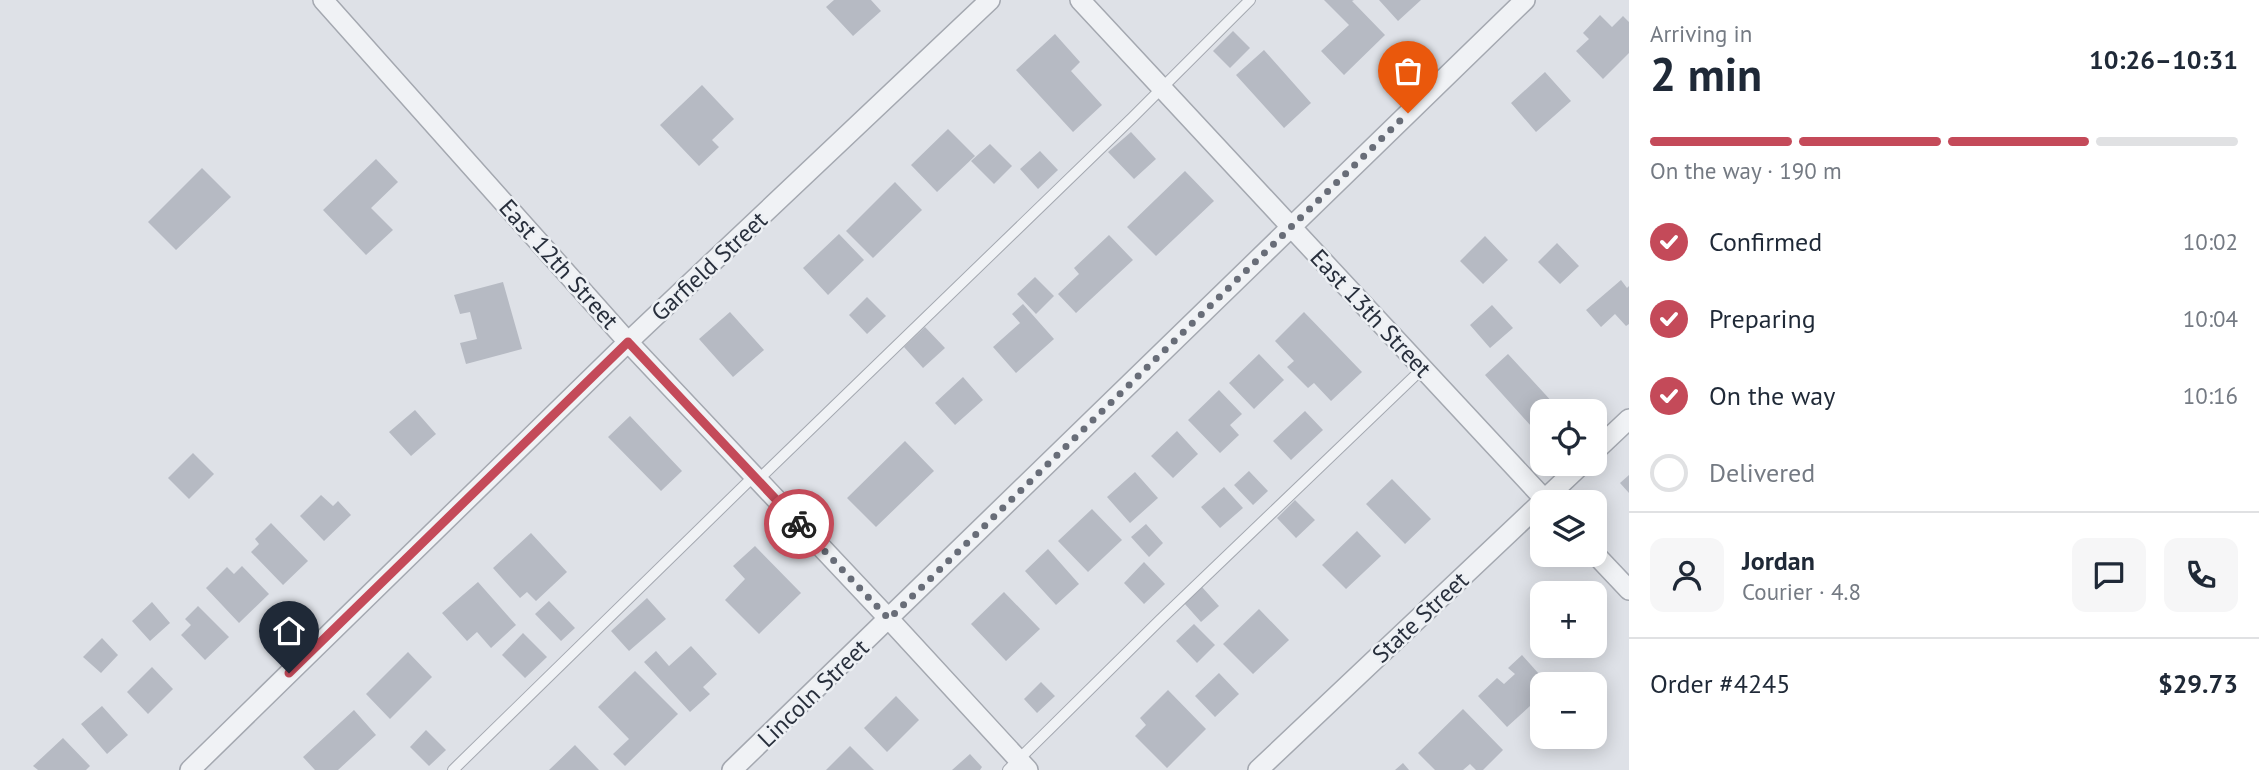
<!DOCTYPE html>
<html lang="en">
<head>
<meta charset="utf-8">
<style>
  body { margin:0; font-family:"PT Sans",sans-serif; background:#f6f6f7; color:#1f2937; height:100vh; display:flex; flex-direction:column; font-size:26px; white-space:nowrap }
  * { box-sizing:border-box; margin:0 }
  p { font-size:23px; color:#747a83 }
  .icon { flex:none; width:38px; height:38px; fill:none; stroke:currentColor; stroke-width:2; stroke-linecap:round; stroke-linejoin:round }
  .map { position:relative; flex:1; overflow:hidden }
  .drawer { display:flex; flex-direction:column; background:#fff; width:630px }
  .drawer>* { flex:none }
  .controls { position:absolute; left:1530px; top:399px; display:grid; gap:14px }
  .controls a { display:grid; place-items:center; width:77px; height:77px; border-radius:14px; background:#fff; box-shadow:0 4px 18px #0003; font-size:35px }
  .pin { position:absolute; display:grid; place-items:center; width:60px; height:60px; color:#fff; margin:-72px -30px; border-radius:50% 50% 50% 0; rotate:-45deg; box-shadow:0 0 7px #0007 }
  .pin .icon { rotate:45deg }
  .courier { position:absolute; display:grid; place-items:center; width:70px; height:70px; margin:-35px; border:5px solid #c44a59; border-radius:50%; background:#fff; color:#222; box-shadow:0 2px 9px #0007 }
  .summary em { font-style:normal; font-weight:700 }
  .summary div { display:flex; flex-direction:column-reverse }
  .summary { display:flex; align-items:center; justify-content:space-between; height:119px; padding:0 21px }
  h1 { font-size:46px; font-weight:700; line-height:52px }
  .bar { display:grid; grid-template-columns:repeat(4,1fr); gap:10px 7px; align-content:center; height:84px; padding:0 21px }
  .bar i { height:9px; border-radius:5px; background:#e0e1e3 }
  .bar .active { background:#c44a59 }
  .bar p { grid-column:span 4 }
  .line { display:flex; align-items:center; gap:18px; padding:0 21px; border-top:2px solid #e0e1e3 }
  .line div { flex:1 }
  .round { display:grid; place-items:center; flex:none; width:74px; height:74px; border-radius:14px; background:#f6f6f7 }
  ol { padding:0 21px; list-style:none }
  li { display:flex; align-items:center; gap:21px; height:77px }
  li p { margin-inline-start:auto }
  li .icon { padding:7px; border-radius:50%; background:#c44a59; color:#fff; stroke-width:4 }
  li:last-child { color:#747a83 }
  li i { width:38px; height:38px; border:4px solid #e0e1e3; border-radius:50% }
  main { display:flex; flex:1; min-height:0 }
  .map>svg:first-child { display:block }
  .building { fill:#b6bac3 }
  .lines { fill:none; stroke-linecap:round; stroke-linejoin:round }
  .service-casing { stroke:#a4a8b0; stroke-width:12 }
  .minor-casing { stroke:#a4a8b0; stroke-width:22 }
  .service { stroke:#f0f2f5; stroke-width:10 }
  .minor { stroke:#f0f2f5; stroke-width:19 }
  .done { stroke:#686d78; stroke-width:7; stroke-dasharray:0 12.6 }
  .route { stroke:#c44a59; stroke-width:9 }
  .labels { text-anchor:middle; dominant-baseline:central; stroke-width:5; stroke-linejoin:round; paint-order:stroke }
  .street-label { font-size:24px; fill:#282f3c; stroke:#edf0f4 }
</style>
</head>
<body>
<main>
<div class="map">
<svg width="1629" height="770" viewBox="0 0 1629 770">
  <rect width="100%" height="100%" fill="#dee1e7"/>
  <!-- building -->
  <path class="building" d="M834,0h37l10,11 -28,25 -27,-29z
    M1324,0h30l-2,1 33,34 -41,40 -23,-24 28,-26z
    M1379,0h42l-23,21z
    M1600,15l12,12 11,-11 6,6v31l-26,26 -27,-28 13,-12 -6,-6z
    M1233,31l17,17 -20,20 -17,-17z
    M1055,34l25,28 -9,9 31,34 -29,27 -57,-62z
    M1264,50l47,53 -27,25 -48,-53z
    M1545,72l26,29 -35,31 -25,-29z
    M702,85l32,34 -22,21 7,7 -20,19 -39,-41z
    M948,129l27,27 -38,36 -26,-27z
    M1131,132l25,27 -22,20 -26,-27z
    M990,144l22,22 -18,18 -23,-23z
    M1040,151l18,19 -20,19 -18,-20z
    M376,159l22,23 -27,26 22,22 -27,25 -43,-45z
    M202,168l29,29 -55,53 -28,-28z
    M1185,171l29,30 -58,55 -29,-29z
    M895,182l27,28 -49,48 -27,-27z
    M839,234l25,26 -36,35 -25,-27z
    M1109,235l24,25 -57,53 -18,-19 21,-20 -5,-6z
    M1485,236l23,24 -25,24 -23,-23z
    M1557,243l22,23 -19,18 -22,-22z
    M1035,277l19,19 -18,18 -19,-20z
    M1621,280l6,8 2,-2v38l-3,2 -11,-12 -14,13 -15,-17z
    M503,282l19,67 -56,15 -6,-21 17,-4 -7,-27 -10,2 -6,-19z
    M867,297l19,19 -19,18 -18,-19z
    M1023,304l31,35 -38,34 -23,-26 27,-24 -8,-9z
    M1492,305l21,23 -23,20 -20,-23z
    M730,312l34,38 -31,27 -34,-38z
    M1304,312l58,60 -31,29 -17,-18 -6,5 -21,-21 7,-6 -19,-20z
    M925,327l20,21 -22,20 -19,-21z
    M1259,354l25,26 -30,29 -25,-26z
    M1508,354l47,51 -7,6h-6v6l-11,9 -46,-51z
    M963,377l20,23 -28,25 -20,-22z
    M1219,390l23,24 -12,11 9,10 -19,18 -32,-33z
    M415,410l21,24 -25,22 -22,-24z
    M1305,411l18,19 -32,30 -18,-19z
    M630,416l52,55 -21,20 -53,-54z
    M1177,431l21,23 -25,24 -22,-22z
    M905,441l29,30 -58,56 -29,-29z
    M193,453l21,21 -25,25 -21,-21z
    M1249,471l19,20 -15,14 -19,-20z
    M1135,472l23,26 -28,25 -23,-26z
    M1629,475v18l-9,-10z
    M1392,479l39,40 -26,25 -39,-40z
    M1224,487l19,21 -23,20 -19,-21z
    M321,495l12,11 5,-5 13,14 -27,26 -24,-25z
    M1295,500l20,20 -19,18 -19,-20z
    M1092,509l30,31 -34,32 -30,-31z
    M271,523l37,38 -25,24 -32,-33 8,-8 -4,-5z
    M1146,524l17,19 -14,14 -18,-20z
    M1357,531l24,25 -35,33 -24,-24z
    M531,533l36,39 -31,29 -9,-9 -7,6 -27,-30z
    M755,546l46,47 -42,41 -34,-34 20,-21 -12,-13z
    M1048,549l31,35 -23,21 -31,-34z
    M1144,562l21,22 -21,20 -20,-21z
    M242,566l27,28 -30,29 -33,-35 21,-21 7,7z
    M478,582l38,43 -25,23 -14,-16 -10,9 -25,-28z
    M1202,587l17,19 -18,16 -17,-19z
    M1004,592l36,37 -34,32 -35,-37z
    M647,598l19,21 -37,32 -18,-20z
    M549,601l26,27 -14,13 -26,-27z
    M152,602l18,21 -20,18 -18,-20z
    M198,606l31,31 -24,23 -24,-25 10,-10 -6,-6z
    M1259,609l30,31 -36,34 -30,-30z
    M1194,624l21,21 -18,18 -21,-22z
    M523,633l24,24 -22,21 -23,-23z
    M102,638l16,17 -17,18 -18,-16z
    M691,646l26,28 -14,13 7,7 -20,18 -46,-50 12,-11 13,15z
    M408,652l24,25 -42,42 -24,-25z
    M1522,655l26,29h-6v11l-35,32 -29,-31 19,-18 7,6 11,-10 -7,-6z
    M152,667l21,22 -25,25 -21,-22z
    M635,671l43,43 -53,52 -12,-12 16,-15 -31,-32z
    M1219,673l20,21 -24,23 -20,-21z
    M1041,682l14,14 -18,17 -13,-14z
    M1168,690l38,39 -39,39 -32,-32 11,-11 -6,-7z
    M896,696l23,24 -32,32 -23,-24z
    M102,706l26,29 -21,19 -26,-30z
    M1463,709l40,41 -20,20h-7l-6,-6 -7,6h-28l-17,-17z
    M354,710l22,25 -38,35h-23l-12,-13z
    M426,730l20,20 -17,16 -19,-19z
    M63,738l27,28 -4,4h-48l-5,-4z
    M575,745l24,25h-50z
    M850,746l24,24h-48z
    M970,754l12,13 -2,3h-28z
    M1403,763l6,7h-14z"/>
  <g class="lines">
    <!-- service casing -->
    <g class="service-casing">
      <path id="service" d="M758,480l374,-362 118,-118
        M453,770l301,-294
        M1008,770l152,-150 263,-252"/>
    </g>
    <!-- minor casing -->
    <g class="minor-casing">
      <path id="minor" d="M323,0l305,342 261,277 139,151
        M1080,0l467,502
        M1594,452l35,-33
        M1594,553l35,37
        M190,770l438,-428 362,-342
        M732,770l793,-770
        M1258,770l324,-306"/>
    </g>
    <!-- service -->
    <use href="#service" class="service"/>
    <!-- minor -->
    <use href="#minor" class="minor"/>
  </g>
  <g class="lines">
    <!-- done -->
    <path class="done" d="M799,524l90,95 519,-506"/>
    <!-- route -->
    <path class="route" d="M289,673l339,-331 171,182"/>
  </g>
  <g class="labels">
    <!-- street labels -->
    <g class="street-label">
      <text transform="translate(559 264) rotate(48)">East 12th Street</text>
      <text transform="translate(709 266) rotate(-43)">Garfield Street</text>
      <text transform="translate(1371 313) rotate(47)">East 13th Street</text>
      <text transform="translate(1420 617) rotate(-43)">State Street</text>
      <text transform="translate(813 693) rotate(-44)">Lincoln Street</text>
    </g>
  </g>
</svg>
<div class="controls">
<a><svg class="icon" aria-label="locate" viewBox="0 0 24 24"><circle cx="12" cy="12" r="6"/><path d="M12 2v4M12 18v4M2 12h4M18 12h4"/></svg></a>
<a><svg class="icon" aria-label="layers" viewBox="0 0 24 24"><path d="M12 4l9 5-9 5-9-5zM3 14l9 5 9-5"/></svg></a>
<a>+</a>
<a>−</a>
</div>
<div class="pin" style="left:1408px;top:113px;background:#ea580c"><svg class="icon" aria-label="bag" viewBox="0 0 24 24"><path d="M5 8h14l-1 12H6zM9 8a3 3 0 0 1 6 0"/></svg></div>
<div class="pin" style="left:289px;top:673px;background:#1f2937"><svg class="icon" aria-label="home" viewBox="0 0 24 24"><path d="M3 11l9-7 9 7M6 9v11h12V9"/></svg></div>
<div class="courier" style="left:799px;top:524px"><svg class="icon" aria-label="bike" viewBox="0 0 24 24"><circle cx="6" cy="16" r="4"/><circle cx="18" cy="16" r="4"/><path d="M6 16l4-8h5l3 8M10 8l3 8H6M13 5h3"/></svg></div>
</div>
<section class="drawer">
<div class="summary"><div><h1>2 min</h1><p>Arriving in</p></div><em>10:26–10:31</em></div>
<div class="bar"><i class="active"></i><i class="active"></i><i class="active"></i><i></i><p>On the way · 190 m</p></div>
<ol>
<li><svg class="icon" aria-label="check" viewBox="0 0 24 24"><path d="M5 12l5 5 9-10"/></svg>Confirmed<p>10:02</p></li>
<li><svg class="icon" aria-label="check" viewBox="0 0 24 24"><path d="M5 12l5 5 9-10"/></svg>Preparing<p>10:04</p></li>
<li><svg class="icon" aria-label="check" viewBox="0 0 24 24"><path d="M5 12l5 5 9-10"/></svg>On the way<p>10:16</p></li>
<li><i></i>Delivered</li>
</ol>
<div class="line" style="height:126px"><a class="round"><svg class="icon" aria-label="person" viewBox="0 0 24 24"><circle cx="12" cy="8" r="4"/><path d="M4 21q1-7 8-7t8 7"/></svg></a><div><b>Jordan</b><p>Courier · 4.8</p></div><a class="round"><svg class="icon" aria-label="chat" viewBox="0 0 24 24"><path d="M4 5h16v11H9l-5 4z"/></svg></a><a class="round"><svg class="icon" aria-label="phone" viewBox="0 0 24 24"><path d="M5 4h4l2 5-3 2q2 4 5 5l2-3 5 2v4C11 20 4 13 5 4z"/></svg></a></div>
<div class="line" style="height:91px"><div>Order #4245</div><b>$29.73</b></div>
</section>
</main>
</body>
</html>
